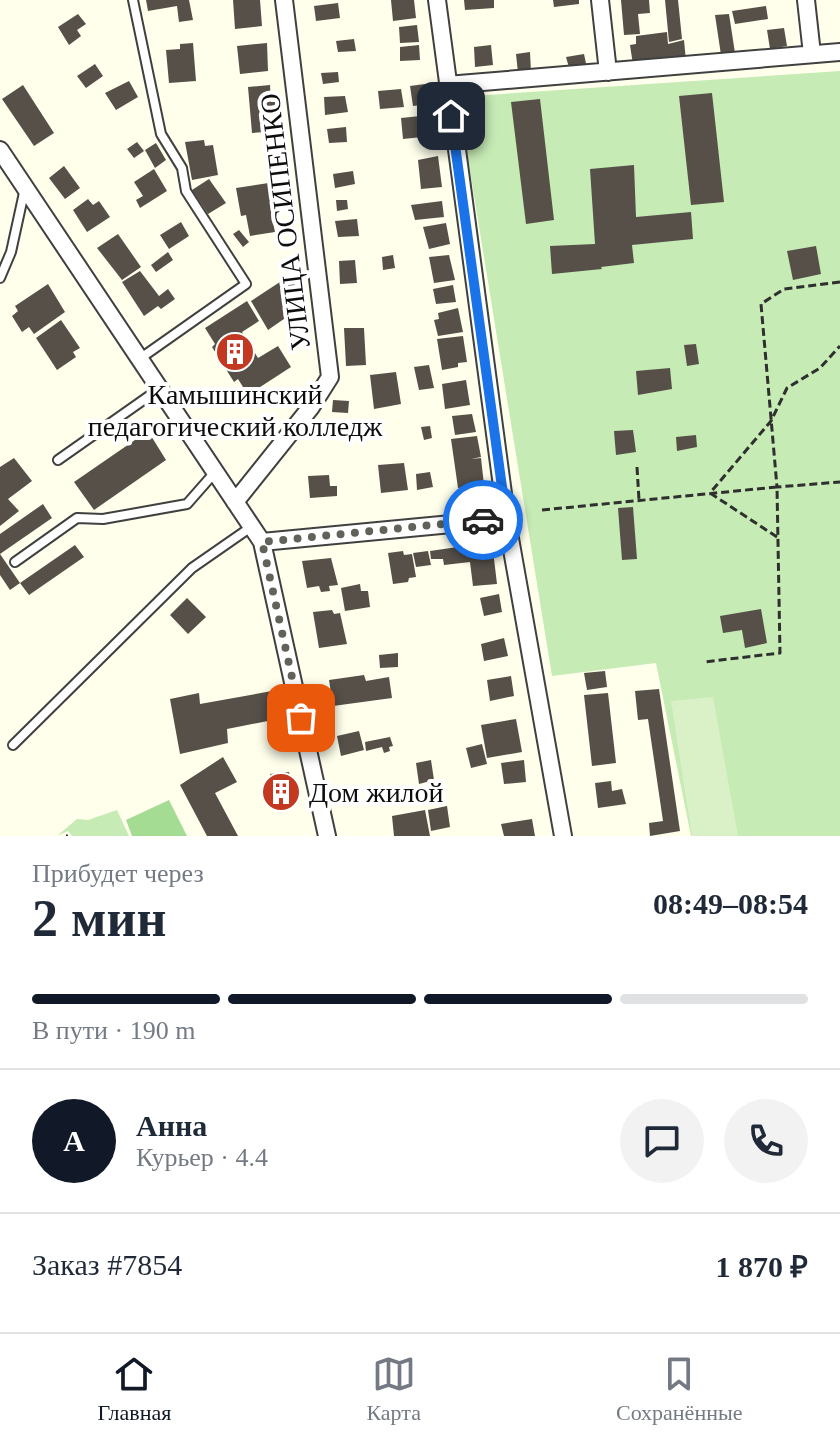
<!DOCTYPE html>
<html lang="ru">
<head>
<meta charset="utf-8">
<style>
  body { margin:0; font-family:"Times New Roman",serif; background:#f2f2f3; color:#1f2937; height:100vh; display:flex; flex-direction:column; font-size:30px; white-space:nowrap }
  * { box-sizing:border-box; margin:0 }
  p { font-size:26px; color:#747a83 }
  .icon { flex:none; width:44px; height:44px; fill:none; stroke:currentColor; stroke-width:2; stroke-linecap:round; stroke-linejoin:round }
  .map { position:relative; height:836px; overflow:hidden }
  .panel { display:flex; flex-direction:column; background:#fff; flex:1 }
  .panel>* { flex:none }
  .pin { position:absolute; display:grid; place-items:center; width:68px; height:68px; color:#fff; margin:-34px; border-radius:16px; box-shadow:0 4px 12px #0006 }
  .courier { position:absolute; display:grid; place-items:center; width:80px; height:80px; margin:-40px; border:6px solid #1a73e8; border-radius:50%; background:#fff; color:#222; box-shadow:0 2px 10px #0007 }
  .summary em { font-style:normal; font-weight:800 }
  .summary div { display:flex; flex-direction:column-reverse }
  .summary { display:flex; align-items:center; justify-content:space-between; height:136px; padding:0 32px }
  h1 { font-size:52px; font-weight:800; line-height:60px }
  .bar { display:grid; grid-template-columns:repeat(4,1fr); gap:12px 8px; align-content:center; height:96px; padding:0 32px }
  .bar i { height:10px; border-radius:6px; background:#e0e1e3 }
  .bar .on { background:#111827 }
  .bar p { grid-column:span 4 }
  .line { display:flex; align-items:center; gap:20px; padding:0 32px; border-top:2px solid #e0e1e3 }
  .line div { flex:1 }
  .round { display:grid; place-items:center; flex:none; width:84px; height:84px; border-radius:42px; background:#f2f2f3 }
  .dock { display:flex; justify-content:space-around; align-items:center; height:112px; border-top:2px solid #e0e1e3; background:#fff; font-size:22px; color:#747a83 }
  .dock a { display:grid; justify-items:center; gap:4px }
  .dock .on { color:#111827 }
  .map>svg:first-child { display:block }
  .green { fill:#c6ebb5 }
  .forest { fill:#a5dc93 }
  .pitch { fill:#daf1c7 }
  .building { fill:#565049 }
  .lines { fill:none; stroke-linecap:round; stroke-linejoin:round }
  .service-casing { stroke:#404040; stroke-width:12 }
  .minor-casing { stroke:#404040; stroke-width:20 }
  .path { stroke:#2f2f2f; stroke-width:3; stroke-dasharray:8 4; stroke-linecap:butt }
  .service { stroke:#fff; stroke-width:8 }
  .minor { stroke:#fff; stroke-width:16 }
  .done { stroke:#62625b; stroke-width:8; stroke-dasharray:0 14.4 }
  .route { stroke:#1a73e8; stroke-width:10 }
  .labels { text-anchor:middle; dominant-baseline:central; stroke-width:8; stroke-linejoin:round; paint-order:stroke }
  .street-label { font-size:28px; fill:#0d0d0d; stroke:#fff }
  .poi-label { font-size:28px; fill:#0d0d0d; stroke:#fff }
</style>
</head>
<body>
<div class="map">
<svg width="840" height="836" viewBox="0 0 840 836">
  <rect width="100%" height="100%" fill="#ffffec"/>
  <!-- green -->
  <path class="green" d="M840,71v765h-149l-35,-173 -104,13 -94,-579z
    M117,810l12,26h-57l-4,-5 -11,5 20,-17 11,1z"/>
  <!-- forest -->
  <path class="forest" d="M169,800l18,36h-55l-6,-16z"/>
  <!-- pitch -->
  <path class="pitch" d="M713,697l25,139h-46l-21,-135z"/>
  <!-- building -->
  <path class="building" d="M146,0h43l4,20 -14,2 -2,-16 -29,5z
    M233,0h27l2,26 -27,3z
    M391,0h23l2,18 -23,3z
    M464,0h30v8l-29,2z
    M553,0h26v4l-25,3z
    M621,0h28l1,13 -12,1 2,20 -16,1z
    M665,0h13l4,39 -13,3z
    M338,3l2,15 -24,3 -2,-15z
    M766,6l2,13 -33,5 -3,-13z
    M78,14l8,10 -9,6 4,6 -12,9 -11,-18z
    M729,14l6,39 -14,2 -6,-40z
    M417,25l2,17 -19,1 -1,-16z
    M784,28l3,18 -17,3 -3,-19z
    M667,32l1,12 16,-4 2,21 -53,4 -3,-20 6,-1v-8z
    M354,39l2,12 -18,1 -2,-11z
    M193,43l3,38 -27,2 -3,-33 14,-1v-5z
    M267,43l1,28 -28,3 -3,-28z
    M419,45l1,15 -20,1v-14z
    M491,45l2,20 -18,2 -1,-20z
    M530,52l1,20 -13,1 -2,-19z
    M584,54l3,14 -17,3 -4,-14z
    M95,64l8,12 -17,12 -9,-12z
    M338,72l1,10 -16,2 -2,-11z
    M129,81l9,16 -22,13 -11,-17z
    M425,84l3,20 -15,2 -3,-20z
    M23,85l31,48 -20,13 -32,-47z
    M270,85l1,17h4l4,29 -27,2 -4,-46z
    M401,89l3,18 -24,2 -2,-18z
    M712,93l12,109 -33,3 -12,-109z
    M345,96l3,16 -23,3 -1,-18z
    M540,99l14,121 -28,4 -15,-122z
    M430,115l2,21 -29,3 -2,-21z
    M346,127l1,15 -18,1 -2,-14z
    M204,140l1,6 8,-1 5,30 -26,5 -7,-38z
    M137,142l7,9 -10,7 -7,-9z
    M156,143l10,17 -11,8 -10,-18z
    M438,156l4,31 -21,2 -3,-29z
    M634,165l2,52 55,-5 2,27 -61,6 2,18 -33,4 1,2 -50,5 -2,-28 45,-2 -5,-75z
    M64,166l16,22 -15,11 -16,-21z
    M154,169l13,22 -27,17 -4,-8 7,-4 -9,-14z
    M353,171l2,13 -20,4 -2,-14z
    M209,179l17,24 -18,11 -16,-24z
    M275,182l4,30 -8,1 4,19 -25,4 -4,-21 -5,1 -5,-28z
    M88,199l5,6 6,-4 11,16 -23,15 -14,-22z
    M336,200h11l1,9 -11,2z
    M442,201l2,16 -29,3 -4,-15z
    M357,219l2,17 -21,1 -3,-16z
    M181,222l8,14 -20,13 -9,-14z
    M446,223l4,21 -21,5 -6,-22z
    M239,230l10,12 -6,5 -10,-13z
    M118,234l23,33 -19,13 -25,-32z
    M816,246l5,28 -28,6 -6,-29z
    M168,252l5,8 -17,12 -5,-7z
    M393,255l2,13 -12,2 -1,-13z
    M449,255l6,25 -21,3 -5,-26z
    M355,260l2,23 -17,1 -1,-23z
    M140,271l19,25 9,-7 7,10 -14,10 -3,-3 -14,10 -22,-34z
    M289,276l18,27 -39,27 -17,-29z
    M48,284l17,28 -31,22 -5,-7 -7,5 -10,-16 6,-5 -3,-5z
    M453,285l3,17 -20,2 -3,-15z
    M247,301l12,20 -17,11 16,26 20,-12 13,21 -43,28 -10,-16 -4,3 -22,-35 3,-3 -10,-16z
    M458,308l5,24 -25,4 -4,-16 5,-1 -1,-6z
    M61,320l19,28 -7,4 3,5 -19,13 -21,-32z
    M344,328h20l2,37 -20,1z
    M463,336l4,26 -9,1v4l-16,3 -5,-31z
    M696,344l3,20 -12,2 -3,-21z
    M429,365l5,23 -15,2 -5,-23z
    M670,368l2,21 -34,6 -2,-24z
    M396,372l5,32 -27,5 -4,-34z
    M466,380l4,25 -25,4 -3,-25z
    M333,400l16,1 -1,12 -16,-1z
    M472,414l4,18 -21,3 -3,-19z
    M315,419l17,4 -4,12 -16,-3z
    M430,426l2,12 -8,2 -3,-13z
    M633,430l3,22 -20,3 -2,-24z
    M148,431l18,29 -72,50 -20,-28z
    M696,435l1,12 -20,4 -1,-14z
    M477,436l4,21 -10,2 10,-1 3,27 -26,3 -7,-49z
    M14,458l18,23 -24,18 11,12 -19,15v-59z
    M404,463l4,27 -27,3 -3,-28z
    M430,472l3,15 -16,3 -1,-16z
    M329,475l1,11h7v10l-27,2 -2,-22z
    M43,504l9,14 -52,36 20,29 -10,7 -10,-15v-41z
    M633,507l4,52 -15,1 -4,-52z
    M492,542l5,42 -24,2 -3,-24 -26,3 -1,-6h-12l-1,-8z
    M75,545l9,12 -55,38 -9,-12z
    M403,551l1,4 8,-1 4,23 -7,1 -1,4 -15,2 -5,-31z
    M428,551l3,14 -15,2 -3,-14z
    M331,558l7,27 -9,1 1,5 -9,1 -2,-6 -12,2 -5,-27z
    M360,584l1,7h7l2,16 -25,4 -4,-23z
    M499,594l3,18 -18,4 -4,-18z
    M187,598l19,19 -18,17 -18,-19z
    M761,609l6,34 -22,5 -3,-18 -19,3 -3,-17z
    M332,610l2,4 6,-1 7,31 -28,4 -6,-36z
    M504,638l4,18 -24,5 -3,-17z
    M398,653v14l-18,1 -1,-13z
    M605,671l2,16 -20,3 -3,-17z
    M364,675l2,6 23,-4 3,21 -59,8 -4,-26z
    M511,676l3,20 -24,5 -3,-21z
    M659,689l21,142 -30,5 -1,-13 14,-2 -15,-102 -10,1 -3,-29z
    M272,691l6,28 -51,10 1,14 -48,11 -10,-55 29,-6 1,11z
    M608,693l8,70 -24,3 -8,-71z
    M516,719l6,33 -35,6 -6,-33z
    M359,731l5,19 -23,6 -4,-20z
    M390,737l3,9 -4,1 1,4 -6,2 -2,-6 -16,4 -1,-9z
    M482,744l5,20 -16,4 -5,-20z
    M223,757l14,25 -22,11 23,43h-31l-27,-51z
    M431,760l3,20 -15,4 -3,-21z
    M524,760l2,22 -22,2 -3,-21z
    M289,772l6,28 -25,6 -4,-21 6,-2 -2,-9z
    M611,781l1,10 10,-2 4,15 -28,4 -3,-25z
    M447,806l3,21 -19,4 -3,-21z
    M425,810l5,26h-36l-2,-20z
    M532,819l3,17h-31l-3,-12z"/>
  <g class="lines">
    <!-- service casing -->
    <g class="service-casing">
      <path id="service" d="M133,0l28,134 21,34 4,23 60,93 -108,76
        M0,278l11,-26 14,-64
        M58,460l101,-71
        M15,562l62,-44 26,1 84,-15 29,-33
        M13,745l179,-177 59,-41"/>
    </g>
    <!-- minor casing -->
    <g class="minor-casing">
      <path id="minor" d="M437,0l69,516 57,320
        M600,0l8,72
        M806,0l6,54
        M447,85l393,-33
        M0,150l262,392 65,294
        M235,502l76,-95 19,-30 -46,-377
        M262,542l200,-19 44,-7"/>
    </g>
    <!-- path -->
    <path class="path" d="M840,282l-56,7 -23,15 16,183 63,-5
      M637,467l2,33
      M542,510l235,-23 3,166 -76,9
      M777,537l-67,-44 61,-72 16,-33 33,-20 20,-22
      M66,836h2"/>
    <!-- service -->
    <use href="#service" class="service"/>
    <!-- minor -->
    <use href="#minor" class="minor"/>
  </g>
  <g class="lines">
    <!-- done -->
    <path class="done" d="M301,718l-39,-176 221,-22"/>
    <!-- route -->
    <path class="route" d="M451,116l55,400 -23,4"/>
  </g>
  <!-- icons -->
  <defs>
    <g id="building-disc" transform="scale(2)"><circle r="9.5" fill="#c23820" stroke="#fff"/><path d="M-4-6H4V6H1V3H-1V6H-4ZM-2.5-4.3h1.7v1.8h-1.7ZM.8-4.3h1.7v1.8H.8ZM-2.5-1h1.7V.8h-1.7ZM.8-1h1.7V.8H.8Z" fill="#fff"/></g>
  </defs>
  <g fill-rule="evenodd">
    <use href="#building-disc" x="235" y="352"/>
    <use href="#building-disc" x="281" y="792"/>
  </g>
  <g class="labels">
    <!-- street labels -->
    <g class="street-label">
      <text transform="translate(285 222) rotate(-97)">УЛИЦА ОСИПЕНКО</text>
    </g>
    <!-- poi labels -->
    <g class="poi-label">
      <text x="235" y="394">Камышинский<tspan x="235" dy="32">педагогический колледж</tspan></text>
      <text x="309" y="792" text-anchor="start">Дом жилой</text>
    </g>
  </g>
</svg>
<div class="pin" style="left:301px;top:718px;background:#ea580c"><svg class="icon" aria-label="bag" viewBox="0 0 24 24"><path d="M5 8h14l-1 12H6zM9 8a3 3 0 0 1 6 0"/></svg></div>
<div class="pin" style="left:451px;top:116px;background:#1f2937"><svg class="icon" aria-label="home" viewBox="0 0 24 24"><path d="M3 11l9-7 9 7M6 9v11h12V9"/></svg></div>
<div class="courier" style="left:483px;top:520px"><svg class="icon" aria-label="car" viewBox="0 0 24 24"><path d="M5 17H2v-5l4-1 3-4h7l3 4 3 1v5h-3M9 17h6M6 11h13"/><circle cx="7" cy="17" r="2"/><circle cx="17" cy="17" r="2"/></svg></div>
</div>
<section class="panel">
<div class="summary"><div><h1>2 мин</h1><p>Прибудет через</p></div><em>08:49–08:54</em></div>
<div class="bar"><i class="on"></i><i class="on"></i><i class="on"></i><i></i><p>В пути · 190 m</p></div>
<div class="line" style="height:144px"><b class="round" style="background:#111827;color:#fff">А</b><div><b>Анна</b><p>Курьер · 4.4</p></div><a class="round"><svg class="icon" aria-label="chat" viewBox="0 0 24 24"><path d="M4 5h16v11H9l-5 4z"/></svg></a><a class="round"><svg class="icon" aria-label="phone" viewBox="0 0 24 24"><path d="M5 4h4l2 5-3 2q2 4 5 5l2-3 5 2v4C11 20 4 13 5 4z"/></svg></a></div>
<div class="line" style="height:104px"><div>Заказ #7854</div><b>1 870 ₽</b></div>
</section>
<nav class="dock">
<a class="on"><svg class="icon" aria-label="home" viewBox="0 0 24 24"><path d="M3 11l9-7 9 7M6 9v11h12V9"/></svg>Главная</a>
<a><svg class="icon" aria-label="map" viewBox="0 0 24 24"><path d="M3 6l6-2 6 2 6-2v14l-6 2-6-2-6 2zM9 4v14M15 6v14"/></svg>Карта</a>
<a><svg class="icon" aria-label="saved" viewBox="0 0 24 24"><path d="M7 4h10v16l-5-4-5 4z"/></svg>Сохранённые</a>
</nav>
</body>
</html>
